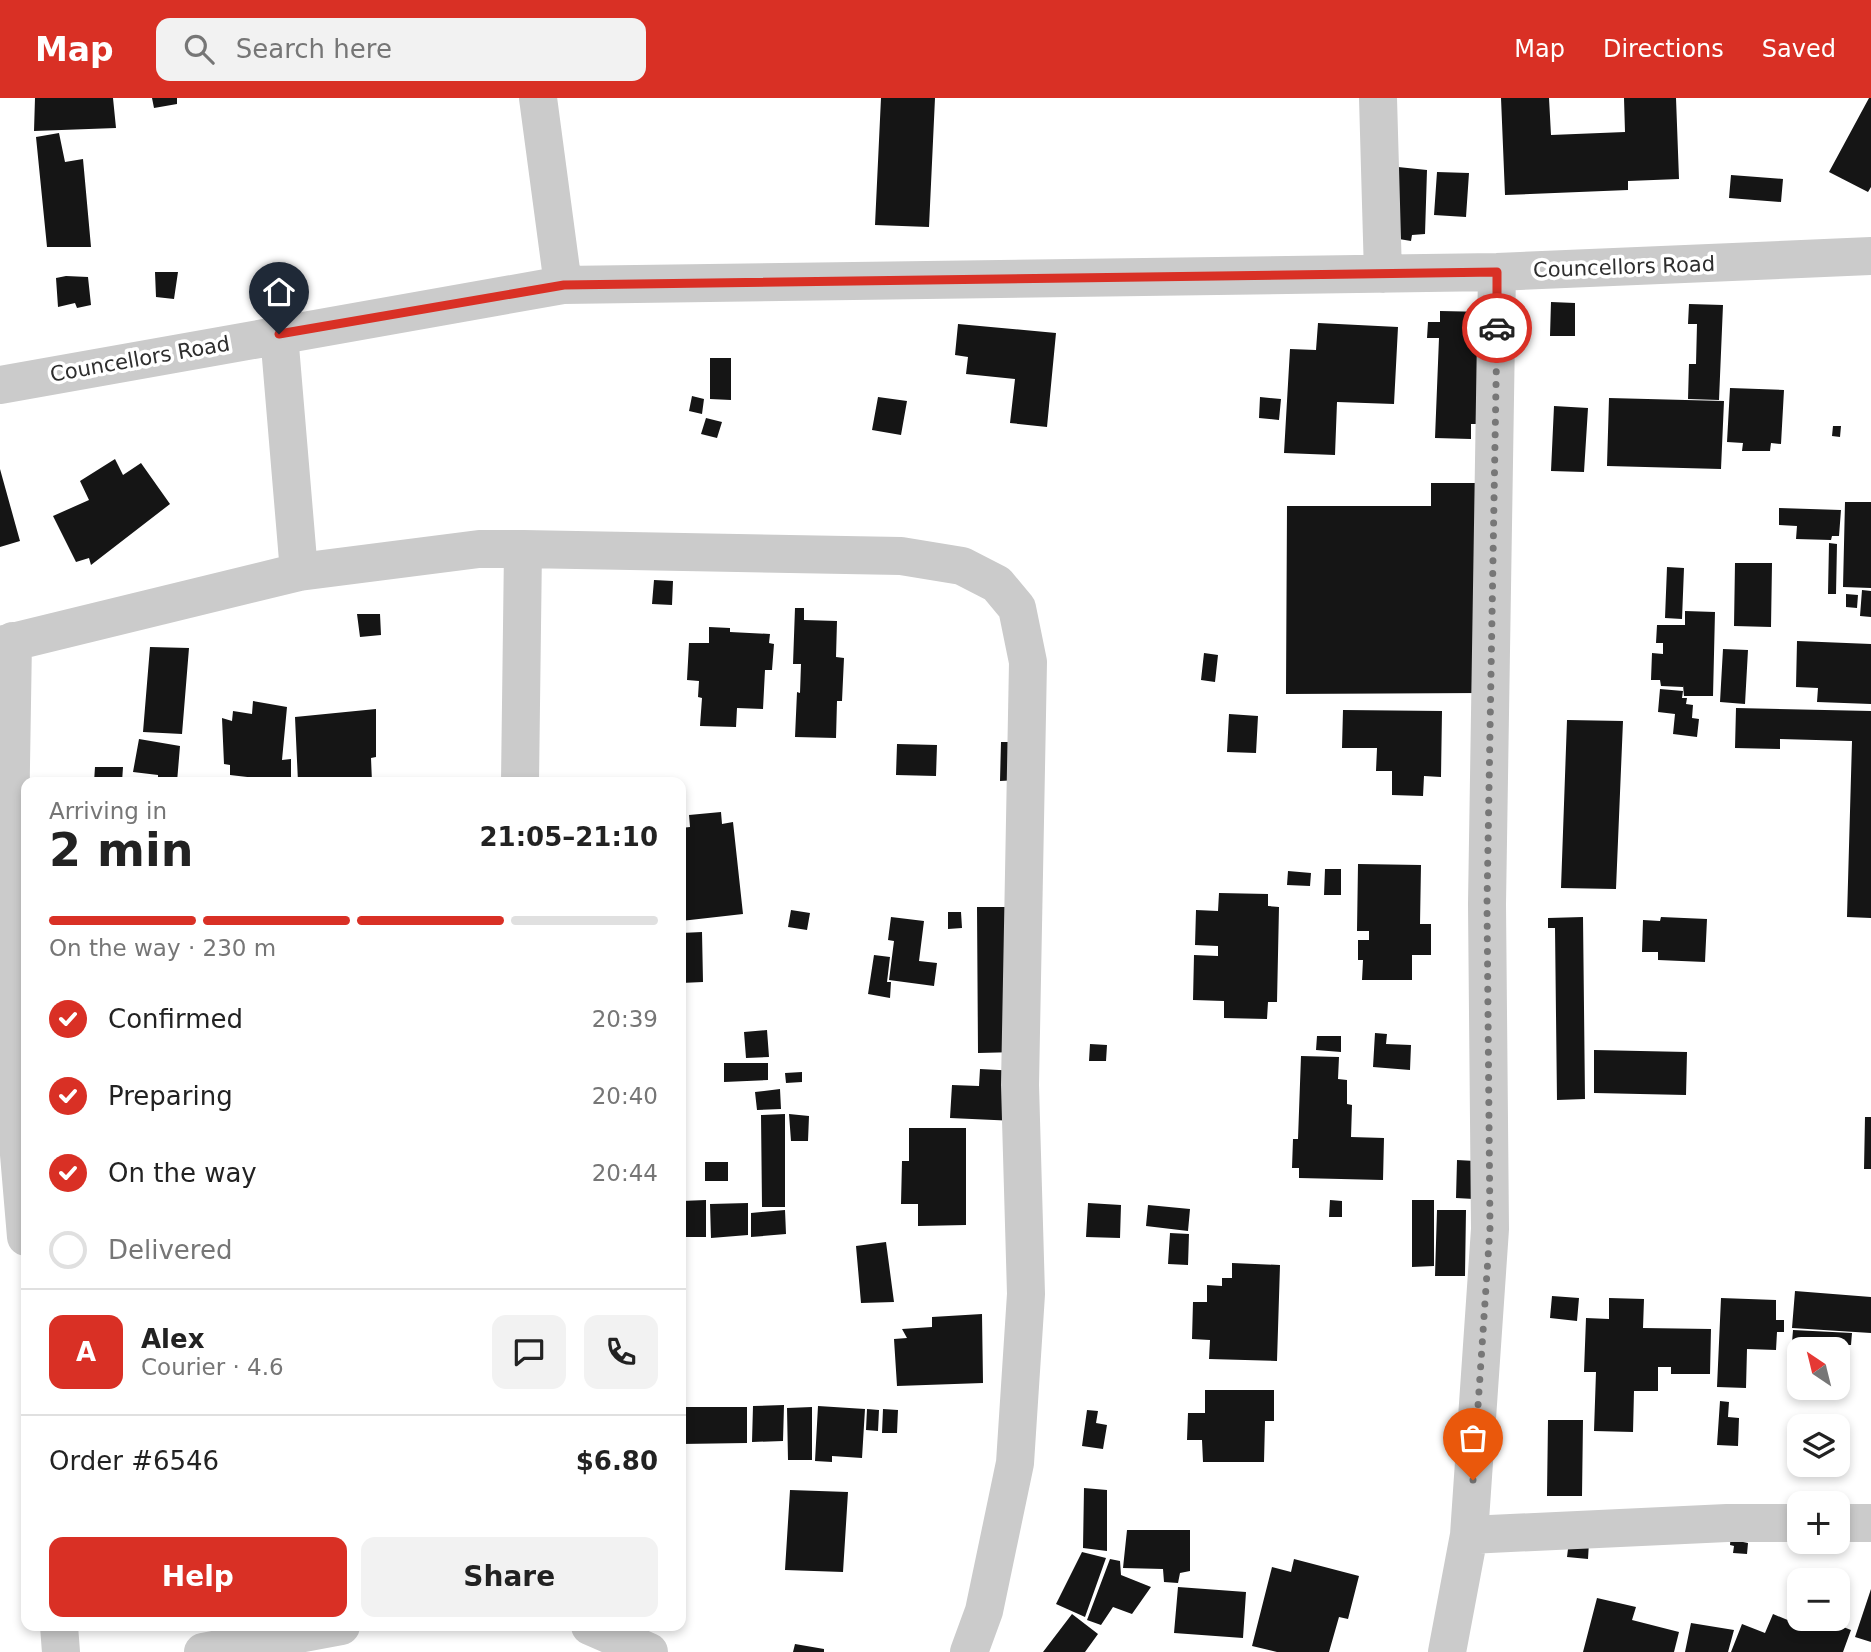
<!DOCTYPE html>
<html lang="en">
<head>
<meta charset="utf-8">
<style>
  body { margin:0; font-family:"DejaVu Sans",sans-serif; background:#f2f2f2; color:#222; height:100vh; display:flex; flex-direction:column; font-size:26px; white-space:nowrap }
  * { box-sizing:border-box; margin:0 }
  p { font-size:23px; color:#767676 }
  .icon { flex:none; width:38px; height:38px; fill:none; stroke:currentColor; stroke-width:2; stroke-linecap:round; stroke-linejoin:round }
  .map { position:relative; flex:1; overflow:hidden }
  .drawer { position:absolute; left:21px; top:679px; width:665px; height:854px; display:flex; flex-direction:column; background:#fff; border-radius:14px; box-shadow:0 4px 10px #0003 }
  .drawer>* { flex:none }
  .needle { width:46px; rotate:325deg }
  .controls { position:absolute; left:1787px; top:1239px; display:grid; gap:14px }
  .controls a { display:grid; place-items:center; width:63px; height:63px; border-radius:14px; background:#fff; box-shadow:0 4px 10px #0003; font-size:35px }
  .pin { position:absolute; display:grid; place-items:center; width:60px; height:60px; color:#fff; margin:-72px -30px; border-radius:50% 50% 50% 0; rotate:-45deg; box-shadow:0 0 7px #0007 }
  .pin .icon { rotate:45deg }
  .courier { position:absolute; display:grid; place-items:center; width:70px; height:70px; margin:-35px; border:5px solid #d93025; border-radius:50%; background:#fff; color:#222; box-shadow:0 2px 9px #0007 }
  .summary em { font-style:normal; font-weight:700 }
  .summary div { display:flex; flex-direction:column-reverse }
  .summary { display:flex; align-items:center; justify-content:space-between; height:119px; padding:0 28px }
  h1 { font-size:46px; font-weight:700; line-height:52px }
  .bar { display:grid; grid-template-columns:repeat(4,1fr); gap:10px 7px; align-content:center; height:84px; padding:0 28px }
  .bar i { height:9px; border-radius:5px; background:#e0e0e0 }
  .bar .current { background:#d93025 }
  .bar p { grid-column:span 4 }
  .line { display:flex; align-items:center; gap:18px; padding:0 28px; border-top:2px solid #e0e0e0 }
  .line div { flex:1 }
  .round { display:grid; place-items:center; flex:none; width:74px; height:74px; border-radius:14px; background:#f2f2f2 }
  ol { padding:0 28px; list-style:none }
  li { display:flex; align-items:center; gap:21px; height:77px }
  li p { margin-inline-start:auto }
  li .icon { padding:7px; border-radius:50%; background:#d93025; color:#fff; stroke-width:4 }
  li:last-child { color:#767676 }
  li i { width:38px; height:38px; border:4px solid #e0e0e0; border-radius:50% }
  .cta { display:flex; gap:14px; margin-top:auto; padding:14px 28px }
  .cta a { flex:1; height:80px; border-radius:14px; background:#d93025; color:#fff; font-size:28px; font-weight:700; line-height:80px; text-align:center }
  .cta a+a { background:#f2f2f2; color:#222 }
  header { display:flex; align-items:center; gap:42px; box-sizing:border-box; height:98px; padding:0 35px; background:#d93025; color:#fff }
  header strong { font-size:33px }
  nav { display:flex; gap:38px; margin-inline-start:auto; font-size:24px }
  .search { width:490px; height:63px; background:#f2f2f2; display:flex; align-items:center; gap:18px; box-sizing:border-box; padding:0 24px; border-radius:14px; color:#767676; font-size:26px }
  .map>svg:first-child { display:block }
  .building { fill:#151515 }
  .lines { fill:none; stroke-linecap:round; stroke-linejoin:round }
  .minor { stroke:#cbcbcb; stroke-width:38 }
  .done { stroke:#777; stroke-width:7; stroke-dasharray:0 12.6 }
  .route { stroke:#d93025; stroke-width:9 }
  .labels { text-anchor:middle; dominant-baseline:central; stroke-width:7; stroke-linejoin:round; paint-order:stroke }
  .street-label { font-size:21px; fill:#2e2e2e; stroke:#fff }
</style>
</head>
<body>
<header>
<strong>Map</strong>
<div class="search"><svg class="icon" aria-label="search" viewBox="0 0 24 24"><circle cx="10" cy="10" r="6"/><path d="M15 15l6 6"/></svg>Search here</div>
<nav><a>Map</a><a>Directions</a><a>Saved</a></nav>
</header>
<div class="map">
<svg width="1871" height="1554" viewBox="0 0 1871 1554">
  <rect width="100%" height="100%" fill="#fff"/>
  <!-- building -->
  <path class="building" d="M35,0h78l3,30 -82,3z
    M152,0h25v6l-23,4z
    M881,0h54l-6,129 -54,-2z
    M1501,0h48l2,37 74,-3 -1,-34h52l3,81 -51,2v9l-123,5z
    M1869,0h2v89l-3,5 -39,-20z
    M59,35l6,29 18,-3 8,88h-44l-11,-110z
    M1398,69l29,3 -2,64 -13,1 -1,6 -12,-2z
    M1437,74l32,1 -3,44 -32,-2z
    M1731,77l52,4 -2,23 -52,-4z
    M155,174h23l-4,27 -18,-2z
    M66,178l22,1 3,28 -14,3 -2,-5 -17,4 -2,-29z
    M1551,204l24,1v33h-25z
    M1689,206l34,1 -4,95 -31,-1 1,-35h7l1,-40h-9z
    M1440,213l47,1 -4,112h-12v15l-36,-1 4,-100h-12l1,-16h12z
    M1318,225l80,4 -4,77 -57,-2 -2,53 -51,-2 6,-104 26,1z
    M958,226l98,9 -9,94 -37,-4 5,-44 -49,-5 2,-17 -13,-2z
    M710,260h21v42l-21,-1z
    M1730,290l54,2 -3,54 -10,-1 -1,8h-28l1,-8 -16,-1z
    M692,298l12,3 -2,15 -13,-3z
    M878,299l29,4 -6,34 -29,-5z
    M1260,299l21,2 -2,21 -20,-2z
    M1609,300l115,3 -3,68 -114,-3z
    M1554,308l34,2 -4,64 -33,-1z
    M706,320l16,4 -5,16 -16,-4z
    M1833,328h8l-1,11 -8,-1z
    M115,361l8,16 18,-12 29,41 -79,61 -2,-7 -13,4 -23,-46 36,-16 -9,-19z
    M0,371l20,72 -20,6z
    M1431,385h52l-1,210 -196,1 1,-188h144z
    M1845,404h26v86l-28,-1z
    M1779,410l62,2 -2,26h-7l-1,4 -35,-1 1,-13 -18,-1z
    M1829,445l8,1 -1,50h-8z
    M1735,465h37l-1,64 -37,-1z
    M1667,469l17,1 -2,51 -17,-1z
    M654,482l19,1 -1,24 -20,-1z
    M1862,492l9,1v26l-11,-1z
    M1846,496l12,1 -1,13 -11,-1z
    M795,510h9v12l33,1 -1,36 8,1 -2,43h-5l-1,37 -41,-1 2,-45 3,1 1,-29h-8z
    M1685,513l30,1 -2,84h-29l-1,-11v2l-22,-1 -1,-6h-9l1,-27 11,1v-11h-7l1,-18h28z
    M357,516h23l1,21 -21,2z
    M709,529l21,1v4l40,2 -1,9 5,1 -2,26h-7l-2,39 -26,-1 -1,19 -36,-1 2,-28 -4,-1 1,-16 -12,-1 2,-37h20z
    M1797,543l74,3v60l-54,-2 1,-14 -22,-1z
    M150,549l39,1 -7,86 -39,-2z
    M1723,551l25,1 -3,54 -25,-2z
    M1204,555l14,2 -3,27 -14,-2z
    M1660,591l23,2 -1,7h5l-1,6 7,1 -1,13 7,1 -2,18 -24,-3 2,-20 -17,-2z
    M253,603l34,6 -5,53 9,-1v23l-61,-7v-10l-6,-1 -2,-46 10,3 1,-10 19,3z
    M1736,610l135,3v207l-24,-1 5,-176 -72,-2v10l-45,-1z
    M376,611v48l-5,1 1,24h-74l-3,-65z
    M1343,612l99,1 -1,66 -17,-1 -1,20 -31,-1v-24h-16l1,-23h-35z
    M1229,616l29,2 -2,37 -29,-1z
    M1567,622l56,1 -7,168 -55,-1z
    M139,641l41,7 -3,36 -19,-1v-6l-25,-3z
    M1001,644h19v38l-20,1z
    M897,646l40,1 -1,31 -40,-1z
    M95,669h28l-1,15h-28z
    M721,714l1,12 11,-2 10,92 -62,7v-93l9,-1 -1,-12z
    M1358,766l63,1 -1,59h11v31h-19v25h-50l1,-20h-5v-20h11v-9h-12z
    M1325,771h16v26h-17z
    M1288,773l23,2 -1,13 -23,-1z
    M1219,795l49,1v12l11,1 -2,95h-9l-1,17 -43,-1v-17l-31,-1 1,-45 24,1v-10l-23,-1 1,-35 22,1z
    M977,809h40l2,145 -41,1z
    M791,812l19,3 -3,17 -19,-3z
    M948,814h13l1,16 -14,1z
    M891,819l33,4 -5,40 18,2 -3,23 -45,-6 5,-39 -6,-1z
    M1583,819l2,182 -28,1 -2,-172h-7v-10z
    M1661,819l46,2 -2,43 -47,-2v-8h-16l1,-32 17,1z
    M702,834l1,50 -22,1v-50z
    M874,857l16,2 -3,25h4l-1,16 -22,-4z
    M767,932l2,27 -23,1 -2,-26z
    M1375,935l12,1 -1,10 25,1 -1,25 -37,-3z
    M1317,938h24v16l-25,-2z
    M1090,946l17,1 -1,16h-17z
    M1594,952l93,2 -1,43 -92,-2z
    M1301,958l38,1 -1,22 9,1v24l5,1 -1,32 33,1 -1,42 -84,-2v-10h-7l1,-29h5z
    M724,965h44v17l-44,2z
    M980,971l39,2 -3,50 -66,-3 2,-33 27,1z
    M802,974v10l-16,1 -1,-10z
    M780,991l1,20 -24,1 -2,-18z
    M785,1016v93h-23l-1,-92z
    M789,1016l20,2 -1,25h-17z
    M1865,1019h6v52h-7z
    M909,1030h57v97l-48,1v-22h-17l1,-43h7z
    M1457,1062l18,1 -1,38 -18,-1z
    M705,1064h23v19h-23z
    M706,1102v37h-25v-36z
    M1330,1102l12,1v16h-13z
    M1412,1102h22v66l-22,1z
    M748,1105v32l-37,3 -1,-34z
    M1088,1105l33,2 -1,33 -34,-1z
    M1148,1107l42,4 -2,22 -42,-5z
    M785,1112l1,24 -35,3v-24z
    M1437,1112h29l-1,66h-30z
    M1170,1135l19,1 -1,31 -20,-1z
    M886,1144l8,60 -33,1 -5,-57z
    M1232,1165l48,2 -3,96 -68,-2 1,-19 -18,-1 1,-37h14v-17l15,1v-8h10z
    M1795,1193l76,6v36l-79,-5z
    M1552,1198l27,2 -2,23 -27,-3z
    M1609,1200l35,1 -1,29 68,1 -1,45h-39v-7h-13v24h-24l-1,41 -39,-1 2,-59h-12l2,-54 23,1z
    M1721,1200l55,2v20h8v12h-7l-1,18 -29,-1 -1,39 -29,-1z
    M982,1216l1,69 -86,3 -3,-47 13,-1 -5,-9 30,-2v-10z
    M1793,1232l59,3 -1,12h-7l-1,13h-5v-9h-39v7l-8,-1z
    M1205,1292h69v31h-9l-1,41h-61l-1,-22h-15l1,-27h17z
    M1720,1303l9,1 -1,15 11,1 -1,28 -21,-1z
    M784,1307l-1,36 -31,1 1,-36z
    M818,1308l47,3 -3,49 -30,-2v6l-17,-1z
    M681,1309h66v36l-66,1z
    M812,1309v53h-24l-1,-52z
    M867,1311l12,1 -1,21 -12,-1z
    M883,1311l15,1 -1,23h-15z
    M1087,1312l11,1 -2,12 11,2 -4,24 -21,-3z
    M1548,1322h35l-1,76h-35z
    M1084,1390l23,2v61l-24,-3z
    M790,1392l58,2 -5,80 -58,-2z
    M1127,1432h63v41l-10,2 -2,10 -14,-1 -1,-13 -40,-1z
    M1731,1434l12,10 5,1 -1,11 -14,-1 1,-7 -4,-1z
    M1569,1443l20,1 -1,17 -21,-2z
    M1082,1454l24,6 -21,59 -29,-13z
    M1110,1461l10,2 1,14 30,12 -19,27 -19,-7 -12,18 -14,-5z
    M1294,1461l65,17 -11,43 -9,-2 -10,35h-52l-25,-6 20,-79 19,5z
    M1178,1489l68,5 -3,46 -69,-5z
    M1871,1491v53l-16,-5z
    M1597,1500l39,9 -4,13 47,12 -5,20h-91z
    M1072,1516l26,20 -13,18h-42z
    M1773,1516l34,14 4,-9h12l28,11 -8,22h-112l11,-28 23,9z
    M1691,1525l43,7 -6,22h-43z
    M795,1546l29,5v3h-31z"/>
  <g class="lines">
    <!-- minor -->
    <path class="minor" d="M538,0l25,187
      M1378,0l5,176
      M279,236l20,238
      M0,287l563,-100 934,-13 374,-16
      M523,451l378,7 61,10 35,18 20,24 11,54 -8,423 6,209 -11,169 -31,148 -15,41
      M13,543l-6,372 19,224
      M0,547l299,-73 180,-23h44l-3,233
      M1838,1425h33
      M1469,1437l258,-12h72
      M59,1528l2,26
      M590,1528l59,26
      M203,1554l138,-26
      M1447,1554l22,-117 21,-306 -3,-325 10,-632"/>
  </g>
  <g class="lines">
    <!-- done -->
    <path class="done" d="M1473,1382l17,-252 -3,-324 10,-576"/>
    <!-- route -->
    <path class="route" d="M279,236l285,-49 933,-13v56"/>
  </g>
  <g class="labels">
    <!-- street labels -->
    <g class="street-label">
      <text transform="translate(1624 169) rotate(-2)">Councellors Road</text>
      <text transform="translate(140 261) rotate(-10)">Councellors Road</text>
    </g>
  </g>
</svg>
<div class="controls">
<a><svg class="needle" viewBox="-14 -14 28 28"><path d="M0-13l5 13h-10z" fill="#e53935"/><path d="M0 13l5-13h-10z" fill="#767676"/></svg></a>
<a><svg class="icon" aria-label="layers" viewBox="0 0 24 24"><path d="M12 4l9 5-9 5-9-5zM3 14l9 5 9-5"/></svg></a>
<a>+</a>
<a>−</a>
</div>
<div class="pin" style="left:1473px;top:1382px;background:#ea580c"><svg class="icon" aria-label="bag" viewBox="0 0 24 24"><path d="M5 8h14l-1 12H6zM9 8a3 3 0 0 1 6 0"/></svg></div>
<div class="pin" style="left:279px;top:236px;background:#1f2937"><svg class="icon" aria-label="home" viewBox="0 0 24 24"><path d="M3 11l9-7 9 7M6 9v11h12V9"/></svg></div>
<div class="courier" style="left:1497px;top:230px"><svg class="icon" aria-label="car" viewBox="0 0 24 24"><path d="M5 17H2v-5l4-1 3-4h7l3 4 3 1v5h-3M9 17h6M6 11h13"/><circle cx="7" cy="17" r="2"/><circle cx="17" cy="17" r="2"/></svg></div>
<section class="drawer">
<div class="summary"><div><h1>2 min</h1><p>Arriving in</p></div><em>21:05–21:10</em></div>
<div class="bar"><i class="current"></i><i class="current"></i><i class="current"></i><i></i><p>On the way · 230 m</p></div>
<ol>
<li><svg class="icon" aria-label="check" viewBox="0 0 24 24"><path d="M5 12l5 5 9-10"/></svg>Confirmed<p>20:39</p></li>
<li><svg class="icon" aria-label="check" viewBox="0 0 24 24"><path d="M5 12l5 5 9-10"/></svg>Preparing<p>20:40</p></li>
<li><svg class="icon" aria-label="check" viewBox="0 0 24 24"><path d="M5 12l5 5 9-10"/></svg>On the way<p>20:44</p></li>
<li><i></i>Delivered</li>
</ol>
<div class="line" style="height:126px"><b class="round" style="background:#d93025;color:#fff">A</b><div><b>Alex</b><p>Courier · 4.6</p></div><a class="round"><svg class="icon" aria-label="chat" viewBox="0 0 24 24"><path d="M4 5h16v11H9l-5 4z"/></svg></a><a class="round"><svg class="icon" aria-label="phone" viewBox="0 0 24 24"><path d="M5 4h4l2 5-3 2q2 4 5 5l2-3 5 2v4C11 20 4 13 5 4z"/></svg></a></div>
<div class="line" style="height:91px"><div>Order #6546</div><b>$6.80</b></div>
<div class="cta"><a>Help</a><a>Share</a></div>
</section>
</div>
</body>
</html>
